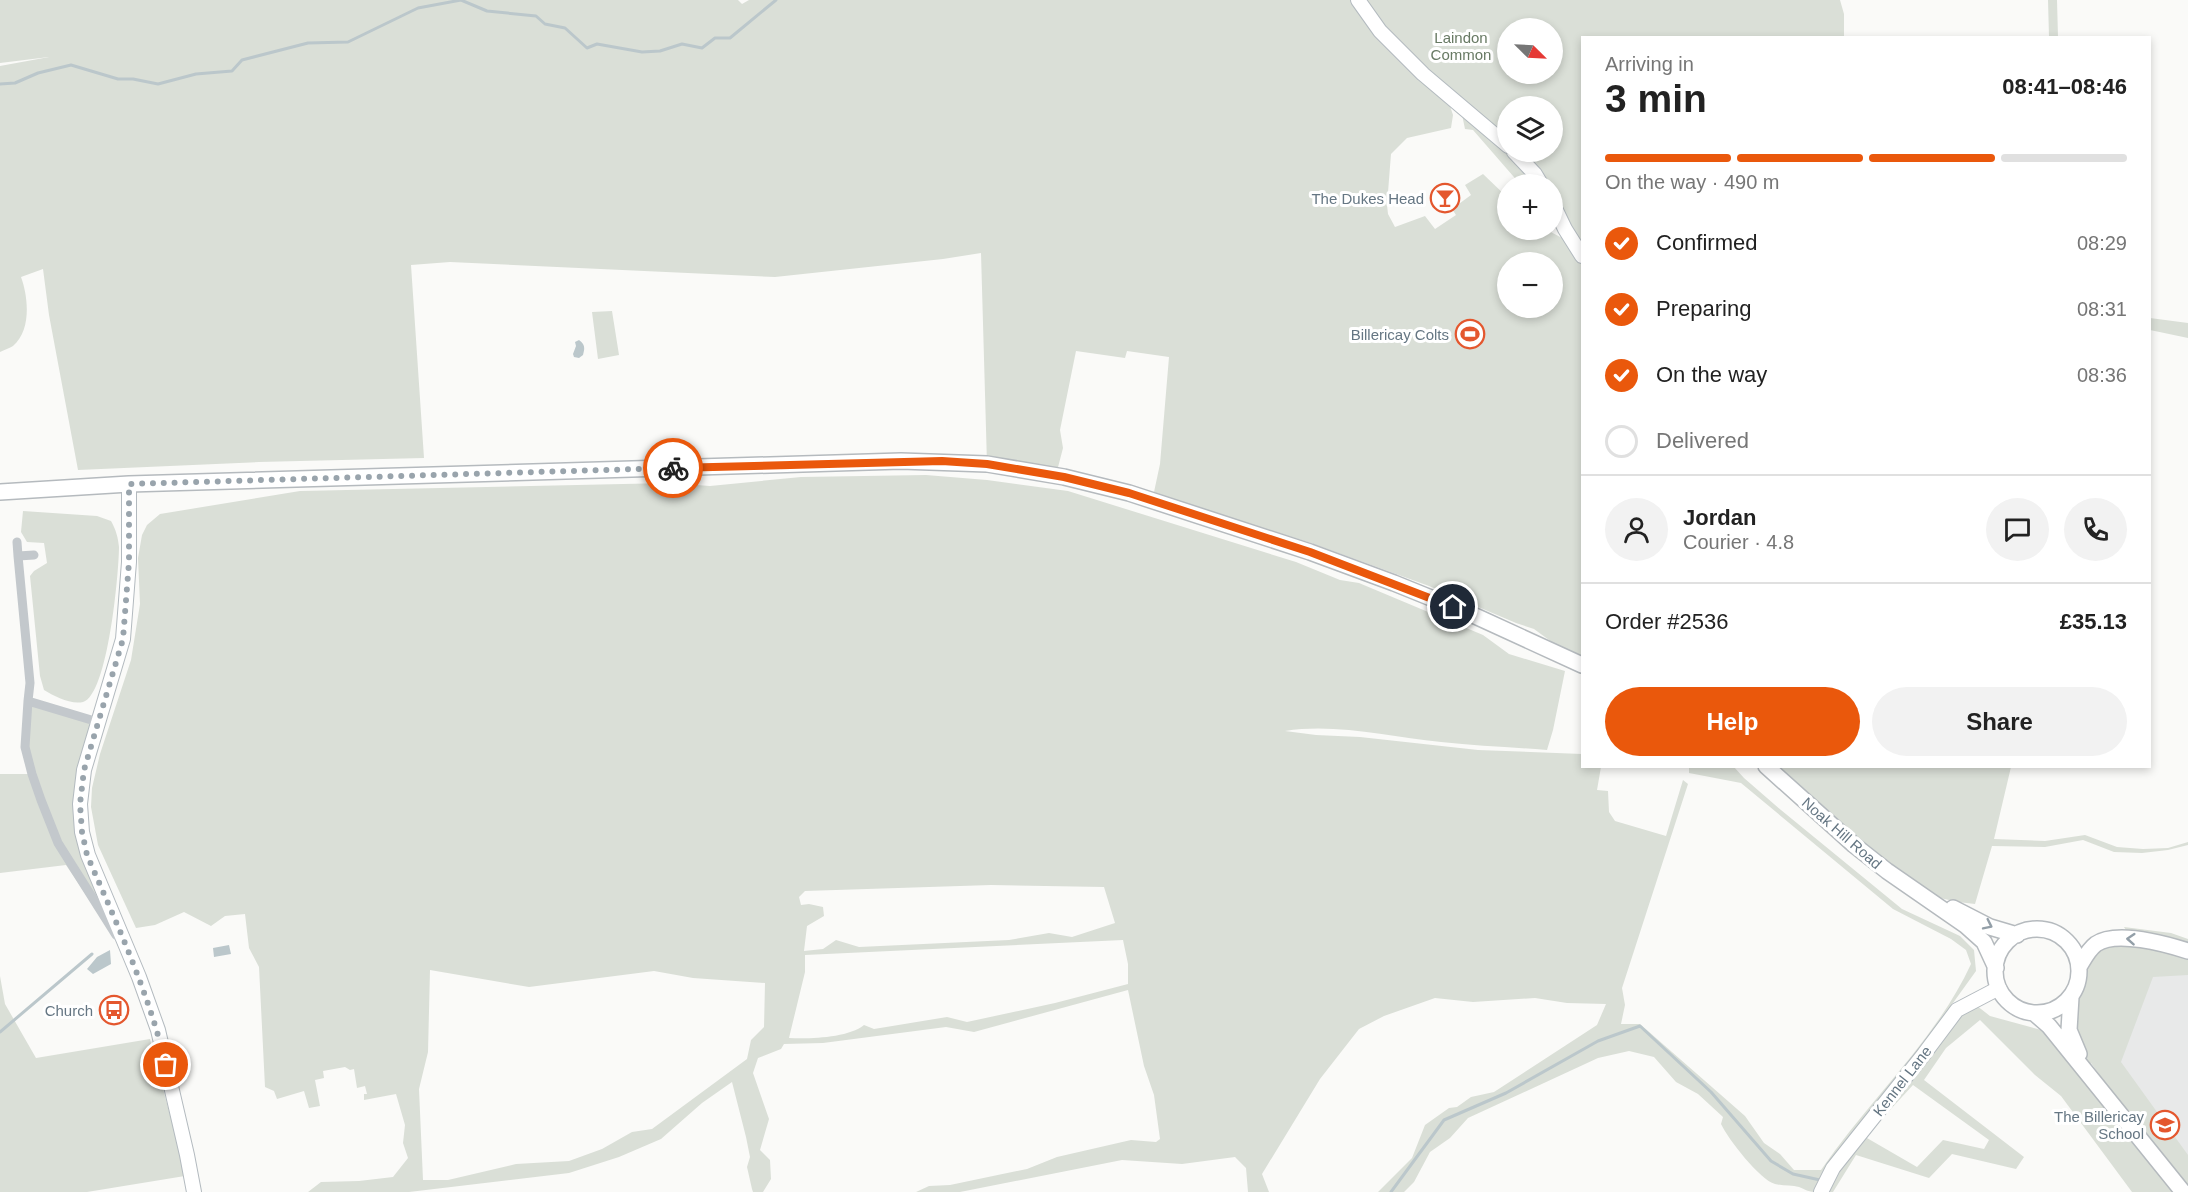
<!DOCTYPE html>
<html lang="en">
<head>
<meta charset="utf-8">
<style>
  body { margin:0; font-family:Helvetica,sans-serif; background:#f2f2f2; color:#222; height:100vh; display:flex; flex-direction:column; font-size:22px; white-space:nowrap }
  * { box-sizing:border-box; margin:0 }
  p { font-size:20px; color:#767676 }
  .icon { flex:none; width:33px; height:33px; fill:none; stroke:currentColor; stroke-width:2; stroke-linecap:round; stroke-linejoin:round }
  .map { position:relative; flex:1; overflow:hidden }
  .panel { position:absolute; left:1581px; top:36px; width:570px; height:732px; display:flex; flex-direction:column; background:#fff; border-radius:0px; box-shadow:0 3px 9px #0003 }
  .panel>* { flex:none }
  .needle { width:39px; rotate:114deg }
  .fabs { position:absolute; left:1497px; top:18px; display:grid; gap:12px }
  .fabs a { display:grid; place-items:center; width:66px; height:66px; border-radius:50%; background:#fff; box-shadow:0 3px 9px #0003; font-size:30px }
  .pin { position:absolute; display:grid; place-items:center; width:51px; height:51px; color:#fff; margin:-26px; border:3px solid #fff; border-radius:50%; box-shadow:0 2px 6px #0007 }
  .courier { position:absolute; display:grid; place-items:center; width:60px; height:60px; margin:-30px; border:4px solid #ea580c; border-radius:50%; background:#fff; color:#222; box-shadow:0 2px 8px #0007 }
  .overview em { font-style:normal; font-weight:800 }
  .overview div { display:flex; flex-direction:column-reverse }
  .overview { display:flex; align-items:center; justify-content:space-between; height:102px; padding:0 24px }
  h1 { font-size:39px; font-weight:800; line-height:45px }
  .bar { display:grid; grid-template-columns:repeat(4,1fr); gap:9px 6px; align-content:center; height:72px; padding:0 24px }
  .bar i { height:8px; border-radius:4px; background:#e0e0e0 }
  .bar .selected { background:#ea580c }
  .bar p { grid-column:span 4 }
  .line { display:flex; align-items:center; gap:15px; padding:0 24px; border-top:2px solid #e0e0e0 }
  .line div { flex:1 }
  .round { display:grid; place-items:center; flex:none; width:63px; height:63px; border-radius:32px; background:#f2f2f2 }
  ol { padding:0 24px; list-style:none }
  li { display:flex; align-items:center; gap:18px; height:66px }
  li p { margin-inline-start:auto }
  li .icon { padding:6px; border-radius:50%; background:#ea580c; color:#fff; stroke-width:4 }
  li:last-child { color:#767676 }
  li i { width:33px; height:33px; border:3px solid #e0e0e0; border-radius:50% }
  .primary-button { display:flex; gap:12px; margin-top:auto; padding:12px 24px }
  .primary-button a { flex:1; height:69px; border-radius:36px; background:#ea580c; color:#fff; font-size:24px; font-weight:800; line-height:69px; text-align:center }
  .primary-button a+a { background:#f2f2f2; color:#222 }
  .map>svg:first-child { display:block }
  .built { fill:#e8e9e9 }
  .green { fill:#dadfd7; fill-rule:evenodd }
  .water { fill:#bbc7cb }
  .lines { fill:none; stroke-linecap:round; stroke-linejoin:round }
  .stream { stroke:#bbc7cb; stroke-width:3 }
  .secondary-casing { stroke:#b3babf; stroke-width:16 }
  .primary-casing { stroke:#b5babe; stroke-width:18 }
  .street { stroke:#c3c8cc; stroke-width:9 }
  .secondary { stroke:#fff; stroke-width:14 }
  .primary { stroke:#fff; stroke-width:15 }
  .oneway { stroke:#939fa8 }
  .done { stroke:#99a4ac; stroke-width:6; stroke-dasharray:0 10.8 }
  .route { stroke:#ea580c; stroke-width:8 }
  .labels { text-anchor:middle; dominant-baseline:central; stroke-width:6; stroke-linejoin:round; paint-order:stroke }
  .park-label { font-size:15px; fill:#687a64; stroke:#fff }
  .poi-label { font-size:15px; fill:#657683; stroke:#fff; text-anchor:end }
  .street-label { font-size:15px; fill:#657683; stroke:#fff }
</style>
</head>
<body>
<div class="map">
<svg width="2188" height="1192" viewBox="0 0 2188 1192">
  <rect width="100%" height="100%" fill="#fafaf8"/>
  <!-- built -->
  <path class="built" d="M2140,958l48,6v218l-90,-114z"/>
  <!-- green -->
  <path class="green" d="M0,0h738l4,4 7,-4h1091l4,14v23l-262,1v622l-22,-12 -26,-19 -18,-6 -87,-37 -118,-43 -136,-42 -21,-9 6,-28 9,-107 -42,-6 -2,7 -49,-7 -16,79 3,18 -7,27 -69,-11 -6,-211 -38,6 -168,18 -325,-15 -39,3 13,193 -165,4 -181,8 -29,-155 -6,-46 -22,8c7,19 11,53 -8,69 -3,2 -9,4 -13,6v-286l49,-9 -49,6zM1508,28h44v46h-44zM1446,94l14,11 5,24 8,1 47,54h32l1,41 3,3 9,1 -1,10 -17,-9h-39l-1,-33 -24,-23 -18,11 6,10 -19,14 4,6 -21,14 -10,-13 -30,11 -7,-13 -1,-9 4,-51 16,-16 44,-10 2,-13zM1508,106h44v46h-44zM1508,262h44v46h-44z
    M2048,0h9l1,37h-9z
    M612,311l7,44 -21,4 -6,-47z
    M2150,318l38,5v15l-38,-8z
    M926,475l61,5 81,11 228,71 44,18 19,3 124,52 26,19 56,17 -12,59 -6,20c-36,-3 -71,-4 -106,-8 -51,-5 -105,-19 -156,-11l31,4 44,2 118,13 104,4v12l19,1 -4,23 11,1 1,21 6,9 51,15 17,-56 5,4 -66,204 3,17 -4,19h19l105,92 19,27 16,11 14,16h27c47,-69 115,-130 150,-206l-5,-14 -15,-11 -58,-30 -152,-126 -52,-10v-5l45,-1 10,11 37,32 121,99 58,27 14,14 2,21 -159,221c-8,0 -11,-2 -18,-5 -7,-2 -16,-1 -24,-3 -15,-4 -47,-45 -54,-60l2,-7 -25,-23 -22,-12 -22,-25 -25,-6 -31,7 -130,60 -18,20 -20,14 -16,30 -10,10h-26l34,-34 13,-33 24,-17 8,-1 14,-10 23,-5 103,-67 9,-21 -39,-1 -32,-5 -62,4 -38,-4 -51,18 -25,13 -39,50 -58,95 7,18h-21l-2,-24 -11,-11 -53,7 -60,-4 -162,32h-44l13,-6 21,-1 77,-16 30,-12 74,-17 25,2 4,-3 -6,-44 -10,-29 -16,-76 -154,42 -28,-5 -123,16 -39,1 -3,5 -23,9 -5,15 16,46 -9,31 10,10 1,19 -8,13h-10l-1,-3 -5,-22 3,-10 -4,-20 -14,-55 -30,21 -41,36 -42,18 -50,16 -160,19h-101l13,-10 38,-1 34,-4 15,-19 -5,-15 2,-18 -9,-31 -32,6v-6h3l-2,-8 -8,2 -3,-19 -4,1 -5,-3 -22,4 1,7 -9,2 5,26 -11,2 -5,-17 -27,8 -3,-8 -9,-4 -6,-120 -10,-19 -4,-34 -20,2 -14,10 -27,-14 -29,13 -19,3 -38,-83 -7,-38 1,-19 8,-34 31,-94 9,-56 -2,-46 4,-23 5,-10 13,-11 140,-23 369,-8 41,3 91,-9zM991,885l113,2 11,36 -43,14 -23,-4 -40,7 -150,7 -23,-7 -13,9 -19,2 3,-25 17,-10 -1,-9 -14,-3 -8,1 -2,-8 6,-6zM1123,940l5,24v20l-73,19 -88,19 -20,-5 -73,12 -10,-4c-16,13 -54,14 -75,13l16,-66v-17zM430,970l99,17 125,-16 39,7 72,5 -1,44 -13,13 -4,19 -95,70 -20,3 -30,17 -33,12 -53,3 -68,16h-25l-4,-91 9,-37z
    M23,511l74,5 14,5c5,9 7,16 8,26 0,25 -11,148 -36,155 -12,3 -29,-6 -39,-12l-4,-14 -10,-100 4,-5 13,-8 -3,-20 -17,-1 -6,-10z
    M28,701l70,21 -18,82 31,128 -45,-67 -66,8v-99h31l-6,-27z
    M1766,767h245l-17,72 51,2 40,-6 32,12 26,2 25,-1 20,-6v3l-20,5 -26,3 -28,-1 -31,-12 -38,7 -53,-1 -17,58 -17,-2 -36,-8z
    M2124,927l47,6 17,6v12l-57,-12 4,8 43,4 10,4v20l-35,2 -32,85 67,93v31l-57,-67 -40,-56 -6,8 98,121h-51l-71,-96 -26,-21 -55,-55 -34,28 -22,32 100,77 -8,12 -64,-15 -23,24 -73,-23 -23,37h-12l39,-58 57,33 26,-27 41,9 5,-9 -76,-55 -23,25 -6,-5 88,-103 18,14 66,18 13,-4 2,-33 7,-15 1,-15 8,-14 44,-15z
    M0,976l5,28 31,54 114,-19 31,118 10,18 -104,17h-87z"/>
  <!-- water -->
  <path class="water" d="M579,340c6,4 6,8 4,15l-4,3 -5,-1 -1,-3 3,-8 -1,-4z
    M229,945l2,9 -17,3 -1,-9z
    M110,950l1,14 -18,10 -6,-5 10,-12z"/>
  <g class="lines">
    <!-- stream -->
    <path class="stream" d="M461,0l26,11 49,5 9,8 20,4 22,20 10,-4 45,8 18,-1 22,-7 20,4 13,-10h15l46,-38
      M0,84l15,-1 23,-10 33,-8 47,14h15l25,5 38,-10 36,-3 10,-11 66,-17 40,-1 70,-34 43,-8
      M0,1032l92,-78
      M1391,1192l53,-72 62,-27 92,-52 42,-15 71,66 60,69 22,13 27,6"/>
    <!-- secondary casing -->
    <g class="secondary-casing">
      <path id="secondary" d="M1358,0l22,31 43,43 85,72
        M1514,152l21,22 6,10
        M1552,202l13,27 17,27
        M129,484v78l-6,77 -39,131 -4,34 2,28 6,23 51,122 19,53 29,125 7,37
        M1821,1192l12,-24 91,-114 33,-44 42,-22"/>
    </g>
    <!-- primary casing -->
    <g class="primary-casing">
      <path id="primary" d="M0,492l129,-8 772,-23 86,3 77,13 65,16 181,59 84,31 79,32 109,50
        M1766,766l88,79 33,26 78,54 19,17 12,26
        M1953,908l37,19 27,8
        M1995 971a42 42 0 1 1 84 0a42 42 0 1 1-84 0Z
        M2079,967c5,-8 9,-17 17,-23 20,-14 70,0 92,7
        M2071,997l-2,33 10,24
        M2034,1013l15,13 134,166"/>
    </g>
    <!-- street -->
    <path class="street" d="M17,542l1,14 16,-1
      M18,556l12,127 -2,18 70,21
      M28,701l-3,46 7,27 9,26 17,43 58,92"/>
    <!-- secondary -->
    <use href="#secondary" class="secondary"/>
    <!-- primary -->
    <use href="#primary" class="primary"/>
  </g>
  <!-- one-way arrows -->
  <defs><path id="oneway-chevron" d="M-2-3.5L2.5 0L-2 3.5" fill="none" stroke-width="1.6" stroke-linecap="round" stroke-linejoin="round" transform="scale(1.5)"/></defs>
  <g class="oneway">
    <use href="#oneway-chevron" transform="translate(1988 925) rotate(26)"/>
    <use href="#oneway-chevron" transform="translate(2131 939) rotate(-176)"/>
  </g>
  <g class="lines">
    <!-- done -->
    <path class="done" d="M166,1065c-18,-74 -49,-141 -79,-210l-5,-23 -2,-28 4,-34 39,-131 6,-77v-78l544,-16"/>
    <!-- route -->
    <path class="route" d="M673,468l269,-7 45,3 77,13 65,16 181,59 143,55"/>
  </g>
  <!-- icons -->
  <defs>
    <g id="bar-ring" transform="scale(1.5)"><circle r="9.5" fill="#fff" stroke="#e4572e" stroke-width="1.5"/><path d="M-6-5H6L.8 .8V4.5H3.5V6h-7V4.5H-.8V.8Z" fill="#e4572e"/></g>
    <g id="stadium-ring" transform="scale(1.5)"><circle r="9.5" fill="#fff" stroke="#e4572e" stroke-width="1.5"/><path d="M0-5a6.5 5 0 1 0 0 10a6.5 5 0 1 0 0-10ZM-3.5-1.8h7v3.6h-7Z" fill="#e4572e"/></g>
    <g id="bus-ring" transform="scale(1.5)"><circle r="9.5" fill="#fff" stroke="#e4572e" stroke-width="1.5"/><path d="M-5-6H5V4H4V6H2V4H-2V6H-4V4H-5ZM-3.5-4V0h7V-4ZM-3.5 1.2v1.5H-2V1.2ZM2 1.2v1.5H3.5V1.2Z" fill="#e4572e"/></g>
    <g id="school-ring" transform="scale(1.5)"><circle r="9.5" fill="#fff" stroke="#e4572e" stroke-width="1.5"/><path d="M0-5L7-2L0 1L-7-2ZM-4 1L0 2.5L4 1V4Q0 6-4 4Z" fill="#e4572e"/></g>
  </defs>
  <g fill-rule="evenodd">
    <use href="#bar-ring" x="1445" y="198"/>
    <use href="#stadium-ring" x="1470" y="334"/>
    <use href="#bus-ring" x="114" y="1010"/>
    <use href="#school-ring" x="2165" y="1125"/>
  </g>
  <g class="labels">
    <!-- park labels -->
    <g class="park-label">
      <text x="1461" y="37">Laindon<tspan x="1461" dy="17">Common</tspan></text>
    </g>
    <!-- poi labels -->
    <g class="poi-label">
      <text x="1424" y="198">The Dukes Head</text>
      <text x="1449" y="334">Billericay Colts</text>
      <text x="93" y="1010">Church</text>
      <text x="2144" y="1116">The Billericay<tspan x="2144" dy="17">School</tspan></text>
    </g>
    <!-- street labels -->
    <g class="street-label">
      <text transform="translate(1842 833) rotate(41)">Noak Hill Road</text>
      <text transform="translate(1902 1081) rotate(-52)">Kennel Lane</text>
    </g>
  </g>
</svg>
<div class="fabs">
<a><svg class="needle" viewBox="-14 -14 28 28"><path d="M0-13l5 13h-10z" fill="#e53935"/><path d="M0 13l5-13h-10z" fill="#767676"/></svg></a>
<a><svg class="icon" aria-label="layers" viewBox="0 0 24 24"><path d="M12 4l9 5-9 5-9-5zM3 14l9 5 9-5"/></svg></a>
<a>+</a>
<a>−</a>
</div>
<div class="pin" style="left:166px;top:1065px;background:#ea580c"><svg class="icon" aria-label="bag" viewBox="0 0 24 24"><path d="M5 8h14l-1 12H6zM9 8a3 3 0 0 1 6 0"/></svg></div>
<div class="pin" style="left:1453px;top:607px;background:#1f2937"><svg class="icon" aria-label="home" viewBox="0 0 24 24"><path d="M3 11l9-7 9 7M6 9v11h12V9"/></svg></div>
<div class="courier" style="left:673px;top:468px"><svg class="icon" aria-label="bike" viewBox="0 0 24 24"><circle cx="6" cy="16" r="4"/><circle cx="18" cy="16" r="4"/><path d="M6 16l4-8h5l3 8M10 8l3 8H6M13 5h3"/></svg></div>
<section class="panel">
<div class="overview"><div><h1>3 min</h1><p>Arriving in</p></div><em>08:41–08:46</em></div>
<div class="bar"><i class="selected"></i><i class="selected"></i><i class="selected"></i><i></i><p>On the way · 490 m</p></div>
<ol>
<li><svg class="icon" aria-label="check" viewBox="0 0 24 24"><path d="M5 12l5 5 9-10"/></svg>Confirmed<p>08:29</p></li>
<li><svg class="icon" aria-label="check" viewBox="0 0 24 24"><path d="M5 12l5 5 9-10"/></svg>Preparing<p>08:31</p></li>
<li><svg class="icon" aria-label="check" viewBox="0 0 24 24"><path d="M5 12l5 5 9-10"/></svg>On the way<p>08:36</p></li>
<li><i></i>Delivered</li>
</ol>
<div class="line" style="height:108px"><a class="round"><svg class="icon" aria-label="person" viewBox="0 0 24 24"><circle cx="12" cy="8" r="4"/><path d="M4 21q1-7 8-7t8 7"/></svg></a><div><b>Jordan</b><p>Courier · 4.8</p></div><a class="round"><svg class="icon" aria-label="chat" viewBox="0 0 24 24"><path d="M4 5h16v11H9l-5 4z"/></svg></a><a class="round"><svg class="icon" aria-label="phone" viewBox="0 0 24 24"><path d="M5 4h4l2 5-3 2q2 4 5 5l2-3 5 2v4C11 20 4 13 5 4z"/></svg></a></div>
<div class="line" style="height:78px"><div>Order #2536</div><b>£35.13</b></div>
<div class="primary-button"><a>Help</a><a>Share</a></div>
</section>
</div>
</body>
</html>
